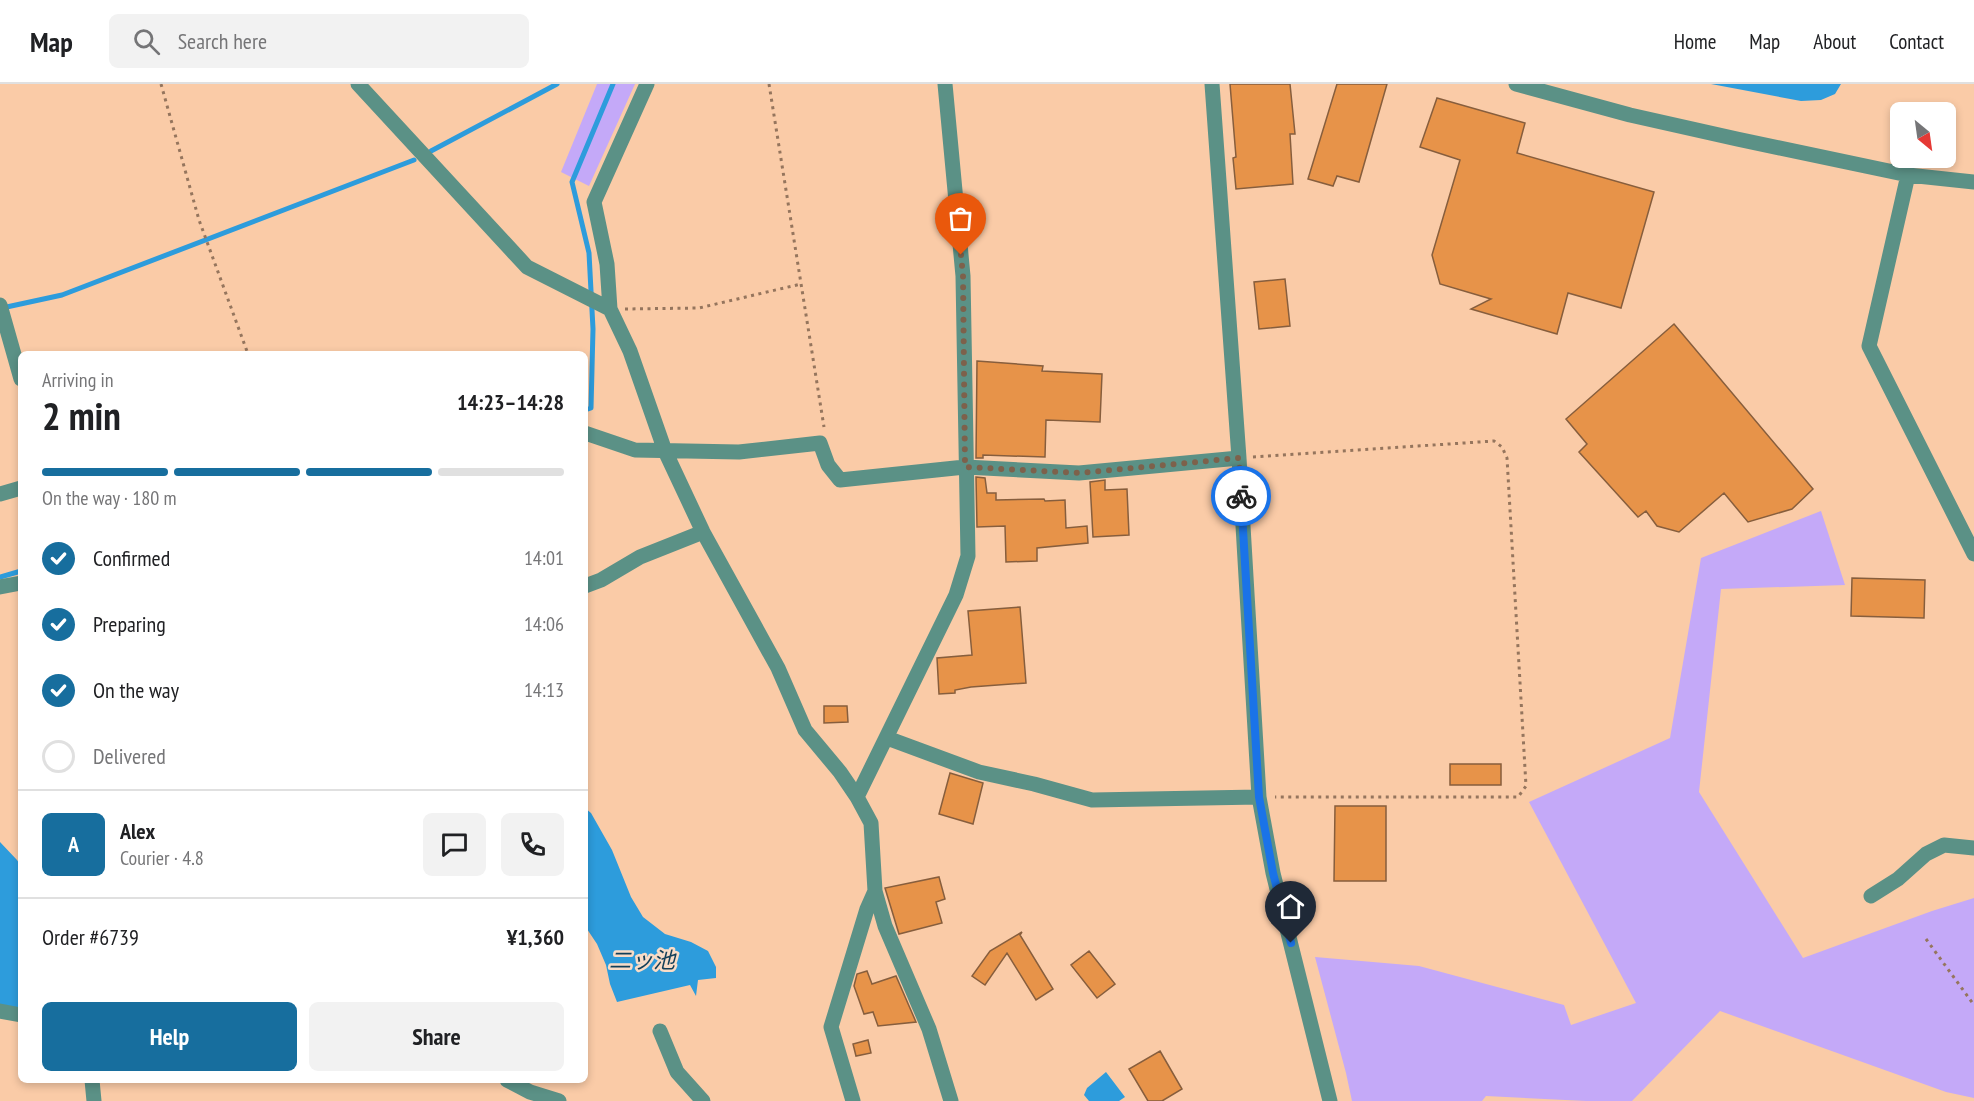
<!DOCTYPE html>
<html lang="en">
<head>
<meta charset="utf-8">
<style>
  body { margin:0; font-family:"PT Sans Narrow","Noto Sans JP",sans-serif; background:#f2f2f2; color:#202124; height:100vh; display:flex; flex-direction:column; font-size:22px; white-space:nowrap }
  * { box-sizing:border-box; margin:0 }
  p { font-size:20px; color:#757577 }
  .icon { flex:none; width:33px; height:33px; fill:none; stroke:currentColor; stroke-width:2; stroke-linecap:round; stroke-linejoin:round }
  .map { position:relative; flex:1; overflow:hidden }
  .details { position:absolute; left:18px; top:267px; width:570px; height:732px; display:flex; flex-direction:column; background:#fff; border-radius:9px; box-shadow:0 3px 9px #0003 }
  .details>* { flex:none }
  .needle { width:39px; rotate:151deg }
  .tools { position:absolute; left:1890px; top:18px; display:grid; gap:12px }
  .tools a { display:grid; place-items:center; width:66px; height:66px; border-radius:9px; background:#fff; box-shadow:0 3px 9px #0003; font-size:30px }
  .pin { position:absolute; display:grid; place-items:center; width:51px; height:51px; color:#fff; margin:-62px -26px; border-radius:50% 50% 50% 0; rotate:-45deg; box-shadow:0 0 6px #0007 }
  .pin .icon { rotate:45deg }
  .courier { position:absolute; display:grid; place-items:center; width:60px; height:60px; margin:-30px; border:4px solid #1a73e8; border-radius:50%; background:#fff; color:#222; box-shadow:0 2px 8px #0007 }
  .summary em { font-style:normal; font-weight:600 }
  .summary div { display:flex; flex-direction:column-reverse }
  .summary { display:flex; align-items:center; justify-content:space-between; height:102px; padding:0 24px }
  h1 { font-size:39px; font-weight:600; line-height:45px }
  .bar { display:grid; grid-template-columns:repeat(4,1fr); gap:9px 6px; align-content:center; height:72px; padding:0 24px }
  .bar i { height:8px; border-radius:4px; background:#e0e0e0 }
  .bar .on { background:#176e9e }
  .bar p { grid-column:span 4 }
  .line { display:flex; align-items:center; gap:15px; padding:0 24px; border-top:2px solid #e0e0e0 }
  .line div { flex:1 }
  .round { display:grid; place-items:center; flex:none; width:63px; height:63px; border-radius:9px; background:#f2f2f2 }
  ol { padding:0 24px; list-style:none }
  li { display:flex; align-items:center; gap:18px; height:66px }
  li p { margin-inline-start:auto }
  li .icon { padding:6px; border-radius:50%; background:#176e9e; color:#fff; stroke-width:4 }
  li:last-child { color:#757577 }
  li i { width:33px; height:33px; border:3px solid #e0e0e0; border-radius:50% }
  .button { display:flex; gap:12px; margin-top:auto; padding:12px 24px }
  .button a { flex:1; height:69px; border-radius:9px; background:#176e9e; color:#fff; font-size:24px; font-weight:600; line-height:69px; text-align:center }
  .button a+a { background:#f2f2f2; color:#202124 }
  header { display:flex; align-items:center; gap:36px; box-sizing:border-box; height:84px; padding:0 30px; background:#fff; border-bottom:2px solid #e0e0e0 }
  header strong { font-size:28px }
  nav { display:flex; gap:33px; margin-inline-start:auto; font-size:21px }
  .search { width:420px; height:54px; background:#f2f2f2; display:flex; align-items:center; gap:15px; box-sizing:border-box; padding:0 21px; border-radius:9px; color:#757577; font-size:22px }
  .map>svg:first-child { display:block }
  .green { fill:#c4a9f8 }
  .water { fill:#2d9cdc }
  .lines { fill:none; stroke-linecap:round; stroke-linejoin:round }
  .stream { stroke:#2d9cdc; stroke-width:5 }
  .building { fill:#e79349; stroke:#875e3d; stroke-width:1.5 }
  .path { stroke:#95755d; stroke-width:3; stroke-dasharray:3 4.5; stroke-linecap:butt }
  .minor { stroke:#5b9186; stroke-width:15 }
  .done { stroke:#7d614b; stroke-width:6; stroke-dasharray:0 10.8 }
  .route { stroke:#1a73e8; stroke-width:8 }
  .labels { text-anchor:middle; dominant-baseline:central; stroke-width:5; stroke-linejoin:round; paint-order:stroke }
  .water-label { font-size:22px; font-style:italic; fill:#123e58; stroke:#f9dcc7 }
</style>
</head>
<body>
<header>
<strong>Map</strong>
<div class="search"><svg class="icon" aria-label="search" viewBox="0 0 24 24"><circle cx="10" cy="10" r="6"/><path d="M15 15l6 6"/></svg>Search here</div>
<nav><a>Home</a><a>Map</a><a>About</a><a>Contact</a></nav>
</header>
<div class="map">
<svg width="1974" height="1017" viewBox="0 0 1974 1017">
  <rect width="100%" height="100%" fill="#facba7"/>
  <!-- green -->
  <path class="green" d="M597,0h38l-46,102 -28,-14z
    M1821,427l24,74 -124,4 -22,203 104,166 129,-47 42,-13v200l-28,-6 -226,-81 -88,90h-46l-100,-5 -4,5h-130l-6,-28 -31,-116 104,9 145,39 7,20 65,-22 -107,-201 141,-64 31,-180z"/>
  <!-- water -->
  <path class="water" d="M1711,0h130l-6,10 -14,6 -20,1z
    M585,724l6,5 21,37 19,47 12,20 22,17 26,8 17,9 8,16v11l-18,2 -2,16 -6,-11 -73,17 -7,-18 -4,-19 -9,-21 -12,-18z
    M0,758l17,18 4,6v143l-21,-4z
    M1106,988l19,25 -6,4h-30l-5,-6 3,-7z"/>
  <g class="lines">
    <!-- stream -->
    <path class="stream" d="M431,67l126,-67
      M2,224l60,-13 352,-135
      M585,326l6,-2 2,-79 -4,-76 -17,-71 41,-98
      M0,493l21,-6"/>
  </g>
  <!-- building -->
  <path class="building" d="M1230,0h60l5,50h-5l3,50 -57,5 -3,-31 3,-1z
    M1337,0h50l-28,98 -22,-6 -4,10 -25,-7z
    M1437,14l88,25 -8,30 137,39 -33,116 -53,-15 -11,41 -86,-25 20,-10 -51,-15 -8,-29 28,-95 -40,-13z
    M1285,195l5,47 -31,3 -5,-47z
    M1674,240l139,165 -21,20 -44,13 -24,-29 -45,39 -22,-6 -11,-15 -8,6 -59,-65 8,-8 -21,-25z
    M977,277l66,5 -1,5 60,3 -2,48 -54,-2 -1,37 -62,-2v3h-7z
    M976,393l9,1 2,15h9v7l48,-1 1,2 20,-1 1,28 21,-2 1,17 -51,5v13l-31,1 -1,-36 -28,1z
    M1105,396v10l22,-1 2,46 -36,2 -3,-55z
    M1852,494l73,2 -1,38 -73,-2z
    M1020,523l6,76 -55,4 -16,3v3l-16,1 -2,-36 35,-3 -4,-44z
    M824,622h23l1,16 -24,1z
    M1450,680h51v21h-51z
    M950,689l33,10 -10,41 -34,-10z
    M1335,722h51v75h-52z
    M939,793l6,22 -9,3 6,21 -43,11 -14,-46z
    M1022,848l-2,3 33,54 -17,11 -29,-47 -22,32 -13,-9 18,-25z
    M1089,867l26,33 -18,14 -26,-33z
    M867,887l5,13 24,-8 20,46 -38,4 -5,-14 -9,2 -10,-28 3,-12z
    M868,956l3,13 -15,3 -3,-12z
    M1160,967l22,38 -20,12h-14l-19,-32z"/>
  <g class="lines">
    <!-- path -->
    <path class="path" d="M161,0l38,136 49,134
      M769,0l55,343
      M625,225l74,-1 102,-24
      M1253,373l241,-16 8,6 5,11 19,328 -8,11h-243
      M1926,855l48,66"/>
    <!-- minor -->
    <path class="minor" d="M358,0l169,183 83,42
      M647,0l-53,118 13,62 3,45 20,42 35,100 38,81 75,136 27,62 35,42 17,25 14,26 4,68 10,35 44,103 22,72
      M1212,0l27,374 20,339 14,76 57,228
      M1516,0l114,31 107,24 171,36 66,7
      M1908,91l-39,171 105,208
      M0,221l21,74
      M585,349l50,17 104,2 81,-9 8,22 12,15 125,-13 114,6 160,-15
      M0,410l21,-6
      M585,502l16,-6 39,-23 63,-25
      M0,503l21,-4
      M887,654l92,34 55,12 58,16 167,-3
      M857,713l99,-202 12,-39 -5,-280 -18,-192
      M1871,812l27,-17 28,-25 18,-9 30,3
      M0,927l21,4
      M660,947l17,41 26,29
      M92,996l2,21
      M507,996l23,12 29,9
      M853,1017l-22,-74 36,-118 8,-18"/>
  </g>
  <g class="lines">
    <!-- done -->
    <path class="done" d="M961,171l2,21 2,191 115,6 159,-15 2,38"/>
    <!-- route -->
    <path class="route" d="M1241,412l18,301 14,76 18,70"/>
  </g>
  <g class="labels">
    <!-- water labels -->
    <g class="water-label">
      <text x="642" y="876">二ッ池</text>
    </g>
  </g>
</svg>
<div class="tools">
<a><svg class="needle" viewBox="-14 -14 28 28"><path d="M0-13l5 13h-10z" fill="#e53935"/><path d="M0 13l5-13h-10z" fill="#757577"/></svg></a>
</div>
<div class="pin" style="left:961px;top:171px;background:#ea580c"><svg class="icon" aria-label="bag" viewBox="0 0 24 24"><path d="M5 8h14l-1 12H6zM9 8a3 3 0 0 1 6 0"/></svg></div>
<div class="pin" style="left:1291px;top:859px;background:#1f2937"><svg class="icon" aria-label="home" viewBox="0 0 24 24"><path d="M3 11l9-7 9 7M6 9v11h12V9"/></svg></div>
<div class="courier" style="left:1241px;top:412px"><svg class="icon" aria-label="bike" viewBox="0 0 24 24"><circle cx="6" cy="16" r="4"/><circle cx="18" cy="16" r="4"/><path d="M6 16l4-8h5l3 8M10 8l3 8H6M13 5h3"/></svg></div>
<section class="details">
<div class="summary"><div><h1>2 min</h1><p>Arriving in</p></div><em>14:23–14:28</em></div>
<div class="bar"><i class="on"></i><i class="on"></i><i class="on"></i><i></i><p>On the way · 180 m</p></div>
<ol>
<li><svg class="icon" aria-label="check" viewBox="0 0 24 24"><path d="M5 12l5 5 9-10"/></svg>Confirmed<p>14:01</p></li>
<li><svg class="icon" aria-label="check" viewBox="0 0 24 24"><path d="M5 12l5 5 9-10"/></svg>Preparing<p>14:06</p></li>
<li><svg class="icon" aria-label="check" viewBox="0 0 24 24"><path d="M5 12l5 5 9-10"/></svg>On the way<p>14:13</p></li>
<li><i></i>Delivered</li>
</ol>
<div class="line" style="height:108px"><b class="round" style="background:#176e9e;color:#fff">A</b><div><b>Alex</b><p>Courier · 4.8</p></div><a class="round"><svg class="icon" aria-label="chat" viewBox="0 0 24 24"><path d="M4 5h16v11H9l-5 4z"/></svg></a><a class="round"><svg class="icon" aria-label="phone" viewBox="0 0 24 24"><path d="M5 4h4l2 5-3 2q2 4 5 5l2-3 5 2v4C11 20 4 13 5 4z"/></svg></a></div>
<div class="line" style="height:78px"><div>Order #6739</div><b>¥1,360</b></div>
<div class="button"><a>Help</a><a>Share</a></div>
</section>
</div>
</body>
</html>
